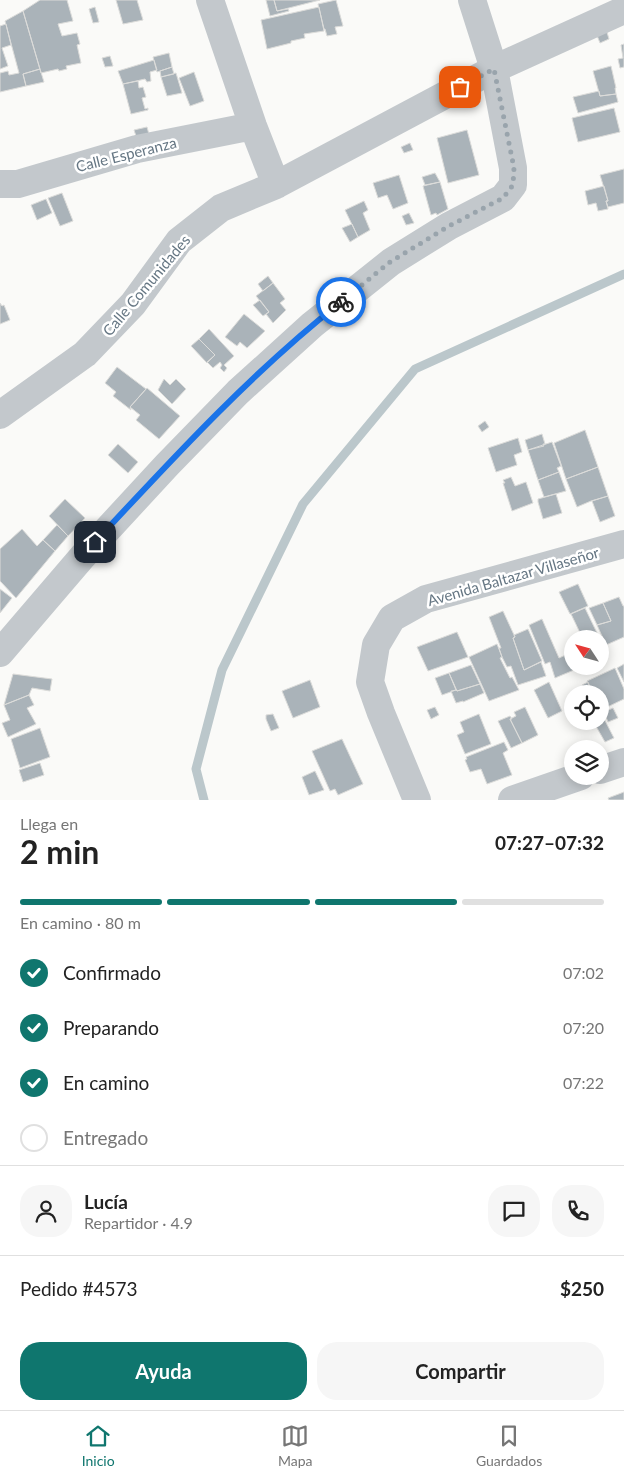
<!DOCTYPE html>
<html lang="es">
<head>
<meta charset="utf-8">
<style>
  body { margin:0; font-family:Lato,sans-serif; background:#f6f6f6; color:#222; height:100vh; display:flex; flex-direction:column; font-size:19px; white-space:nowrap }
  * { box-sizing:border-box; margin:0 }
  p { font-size:16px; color:#767676 }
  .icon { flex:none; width:28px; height:28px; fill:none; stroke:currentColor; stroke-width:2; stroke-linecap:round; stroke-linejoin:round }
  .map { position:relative; height:800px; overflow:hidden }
  .details { display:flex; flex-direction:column; background:#fff; flex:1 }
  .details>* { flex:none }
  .needle { width:32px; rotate:306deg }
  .tools { position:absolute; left:564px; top:630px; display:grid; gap:10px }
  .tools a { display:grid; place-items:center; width:45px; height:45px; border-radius:50%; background:#fff; box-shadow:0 2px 12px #0003; font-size:25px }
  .pin { position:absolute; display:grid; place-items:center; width:42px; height:42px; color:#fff; margin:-21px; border-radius:10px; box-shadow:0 2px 8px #0006 }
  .courier { position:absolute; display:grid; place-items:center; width:50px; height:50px; margin:-25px; border:4px solid #1a73e8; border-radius:50%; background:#fff; color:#222; box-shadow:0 1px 6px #0007 }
  .head em { font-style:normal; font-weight:700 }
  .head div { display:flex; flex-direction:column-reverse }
  .head { display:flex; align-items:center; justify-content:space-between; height:85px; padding:0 20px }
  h1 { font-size:32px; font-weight:700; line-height:38px }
  .bar { display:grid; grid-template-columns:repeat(4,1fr); gap:8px 5px; align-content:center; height:60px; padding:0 20px }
  .bar i { height:6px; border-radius:4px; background:#e0e0e0 }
  .bar .selected { background:#0f766e }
  .bar p { grid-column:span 4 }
  .line { display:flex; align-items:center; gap:12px; padding:0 20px; border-top:1px solid #e0e0e0 }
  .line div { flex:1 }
  .round { display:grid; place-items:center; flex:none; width:52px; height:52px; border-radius:20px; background:#f6f6f6 }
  ol { padding:0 20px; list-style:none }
  li { display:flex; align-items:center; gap:15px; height:55px }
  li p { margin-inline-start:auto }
  li .icon { padding:5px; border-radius:50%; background:#0f766e; color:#fff; stroke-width:4 }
  li:last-child { color:#767676 }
  li i { width:28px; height:28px; border:2px solid #e0e0e0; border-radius:50% }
  .button { display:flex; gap:10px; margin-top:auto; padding:10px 20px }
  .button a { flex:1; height:58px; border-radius:20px; background:#0f766e; color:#fff; font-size:20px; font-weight:700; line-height:58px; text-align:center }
  .button a+a { background:#f6f6f6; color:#222 }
  .tab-bar { display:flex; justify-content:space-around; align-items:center; height:70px; border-top:1px solid #e0e0e0; background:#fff; font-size:14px; color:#767676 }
  .tab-bar a { display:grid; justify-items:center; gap:2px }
  .tab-bar .selected { color:#0f766e }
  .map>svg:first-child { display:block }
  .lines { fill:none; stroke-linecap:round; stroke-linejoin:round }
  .stream { stroke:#bbc7cb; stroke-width:9 }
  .building { fill:#aab3b9; stroke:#dcdcda }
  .minor { stroke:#c3c8cc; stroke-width:28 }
  .done { stroke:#99a4ac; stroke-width:5; stroke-dasharray:0 9 }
  .route { stroke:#1a73e8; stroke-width:6 }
  .labels { text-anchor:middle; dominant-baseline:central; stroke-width:5; stroke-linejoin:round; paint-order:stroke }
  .street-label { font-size:15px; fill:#657683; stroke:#fff }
</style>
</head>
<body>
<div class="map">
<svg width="624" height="800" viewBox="0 0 624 800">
  <rect width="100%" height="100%" fill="#fafaf8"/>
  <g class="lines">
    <!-- stream -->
    <path class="stream" d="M204,800l-8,-31 26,-99 81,-166 112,-135 209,-95"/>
  </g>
  <!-- building -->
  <path class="building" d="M40,0h27l6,21 -15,3 4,12 15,-3 3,11 -3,1 4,18 -15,3 1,3 -8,2 -1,-2 -17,4 -18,-62z
    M116,0h21l6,20 -20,4z
    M266,0h8l3,11 11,-2 1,2 -19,5z
    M274,0h46l-43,11z
    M336,0l7,26 -8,1 2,7 -10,2 -2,-7h-1l-6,-25z
    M95,7l4,15 -6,1 -4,-14z
    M319,7l5,24 -20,3 1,4 -14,3v2l-24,6 -6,-29z
    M23,11l17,58 -17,5 3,12 -26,6v-19l8,-2 1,4 10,-2 -14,-52z
    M6,24l5,21 -9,3 6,18 -8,3v-43z
    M606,29l3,10 -9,4 -4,-10z
    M624,44v23l-4,1 -2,-9 5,-1 -2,-13z
    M169,53l3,14 -15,5 -4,-15z
    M110,56l3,10 -8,1 -3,-9z
    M154,60l3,10 -7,2 1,9 -4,1 -2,-3 -22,5 -5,-13z
    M611,66l5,22h-1l1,6 -16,2 -7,-25z
    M172,67l2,7 -13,3 -1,-6z
    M40,69l4,13 -18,4 -3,-12z
    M194,72l10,29 -14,5 -11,-28z
    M176,73l6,20 -15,3 -6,-19z
    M138,81l1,7 4,-1 3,10 -4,1 3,11 3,-1v2l-17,4 -8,-30z
    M599,91l1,5 16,-2 2,8 -40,11 -5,-16z
    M614,108l6,24 -42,10 -6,-24z
    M147,127l3,11 -12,4 -4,-12z
    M467,130l12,45 -31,8 -11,-45z
    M410,143l3,7 -9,3 -3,-6z
    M624,169v34l-16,4 -2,-6h2l-8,-26z
    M435,173l5,9 -15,3 -3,-8z
    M399,175l9,28 -15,6 -6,-14 -9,3 -5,-15z
    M440,182l8,27 -11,6 -1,-2 -5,2 -8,-29z
    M604,186l4,15h-2l2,8 -10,2 -2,-8 -8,2 -3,-14z
    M62,193l11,28 -13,5 -12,-28z
    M46,199l6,14 -15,7 -6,-15z
    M364,201l4,9 -5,3 7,17 -12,7 -13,-27z
    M409,213l5,10 -8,2 -4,-9z
    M352,224l6,13 -8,5 -8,-14z
    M268,276l5,7 -10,8 -5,-7z
    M273,283l12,16 -5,4 6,7 -13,13 -7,-9 3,-2 -13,-16z
    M260,300l9,12 -6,4 -10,-11z
    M0,303l2,3 2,-1 6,15 -10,4z
    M244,314l21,17 -18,17 -7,-6 -3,4 -12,-9z
    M209,329l25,27 -10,9 3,3 -3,4 -4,-4 2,-3 -2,-3 -7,6 -6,-6 8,-7 -16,-16z
    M199,339l16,16 -8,8 -16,-17z
    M117,367l29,22 -16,18 1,3 -18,-14 3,-4 -11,-9z
    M164,379l6,6 6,-6 10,10 -14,15 -14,-14z
    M147,388l33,28 -21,23 -23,-19 4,-5 -10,-8z
    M485,421l4,6 -7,5 -4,-6z
    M585,430l13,37 -32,12 -12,-36z
    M542,434l3,10h-2l1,2 -16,4 -3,-10z
    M518,438l4,14 -8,3 3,10 -21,7 -8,-24z
    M552,442l9,24 -4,2 2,4 -21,8 -10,-30z
    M118,444l20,18 -10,11 -20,-18z
    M598,467l10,29 -17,5 -14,6 -11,-28z
    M559,472l7,19 -22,6 -6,-17z
    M511,477l4,9 11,-4 7,21 -21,8 -9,-28h2l-2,-3z
    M556,494l6,19 -19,6 -5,-17v-3z
    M608,496l7,20 -15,6 -8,-21z
    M65,499l20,19 -17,18 -19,-20z
    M57,525l11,11 -13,15 -12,-11z
    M22,529l15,17 6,-6 12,11 -39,47 -16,-17v-32z
    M578,584l10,22 -18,8 -11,-22z
    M0,589l12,9 -12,15z
    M619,597l4,9h1v31l-18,8 -9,-20 14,-4 -8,-18z
    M603,603l8,18 -14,4 -8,-17z
    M585,608l13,27 -8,4h-7l-12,-25z
    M503,611l12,26 -2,1 11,32 17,-8 5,14 -28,9 -7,-19 -4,1 -5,-10 -3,-9h2l-12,-31z
    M542,619l17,39 9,-4 6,16 -19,8 -5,-16 -5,2 -16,-39z
    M528,629l14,32 -18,9 -11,-32 2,-1 -1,-2z
    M457,632l11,25 -40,14 -11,-24z
    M497,644l5,13 -2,1 10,20 2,-1 7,13 -30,11 -20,-44z
    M624,664v18l-7,-14z
    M471,665l9,19 -23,7 -8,-18z
    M615,668l9,21v10l-23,11 -1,-16h-7l-6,-13z
    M449,673l7,17 -14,5 -7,-17z
    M13,674l39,5 -2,12 -18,-3 -3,7 -25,10z
    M310,680l10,27 -27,11 -11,-27z
    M549,682l13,29 -14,7 -14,-28z
    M588,682l5,12h-6l-5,-9z
    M480,684l4,9 -21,9v-1l-7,2 -5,-12 5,-1 1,1z
    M29,695l5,10 -7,3 9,16 -28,13 -6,-14 8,-3 -6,-15z
    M435,707l4,8 -8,4 -4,-9z
    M525,707l13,28 -16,8 -12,-24 6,-3 -2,-4z
    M613,708l5,10 -10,4 -4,-10z
    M601,713l13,25 -9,4 -12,-21h7z
    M273,714l6,14 -8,3 -5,-12v-4z
    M479,714l12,30 -26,10 -8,-19 7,-3 -4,-10z
    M510,716l2,3h-2l12,24 -11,5 -13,-27z
    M40,728l10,29 -30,11 -9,-29z
    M342,739l21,45 -25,11 -3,-6 -5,2 -18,-40z
    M504,742l4,8 -5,3 9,22 -25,9 -6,-15 -11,3 -5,-12 2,-1 -1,-2z
    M40,763l4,12 -21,7 -4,-12z
    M315,771l9,19 -15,5 -7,-18z
    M624,792v8h-15l-1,-2z"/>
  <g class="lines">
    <!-- minor -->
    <path class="minor" d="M210,0l43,126 23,59
      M0,184h18l119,-35 116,-23
      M0,415l85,-61 48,-50 46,-63 42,-33 55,-23 218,-116 130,-59
      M0,653l83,-97 84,-91 71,-73 74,-67 79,-63 58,-36 54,-28 10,-13v-17l-19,-99 -22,-69
      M600,770l24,-8
      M417,800l-36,-87 -11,-31 6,-37 16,-27 34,-19 198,-55
      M512,800l69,-24"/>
  </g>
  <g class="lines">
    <!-- done -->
    <path class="done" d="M341,302l49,-40 59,-36 54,-28 10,-13 1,-17 -20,-99 -34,18"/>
    <!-- route -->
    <path class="route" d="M95,542c78,-84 156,-169 246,-240"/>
  </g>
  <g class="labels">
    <!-- street labels -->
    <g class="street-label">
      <text transform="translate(126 154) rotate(-14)">Calle Esperanza</text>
      <text transform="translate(146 285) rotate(-50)">Calle Comunidades</text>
      <text transform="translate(513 576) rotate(-16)">Avenida Baltazar Villaseñor</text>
    </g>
  </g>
</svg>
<div class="tools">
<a><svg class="needle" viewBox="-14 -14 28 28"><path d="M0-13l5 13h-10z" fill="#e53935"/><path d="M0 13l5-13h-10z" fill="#767676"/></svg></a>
<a><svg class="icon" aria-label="locate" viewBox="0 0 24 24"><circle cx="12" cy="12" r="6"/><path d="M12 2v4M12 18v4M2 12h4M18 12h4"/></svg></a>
<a><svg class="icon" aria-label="layers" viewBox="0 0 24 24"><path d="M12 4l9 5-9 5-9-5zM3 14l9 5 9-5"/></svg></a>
</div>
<div class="pin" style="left:460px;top:87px;background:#ea580c"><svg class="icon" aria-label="bag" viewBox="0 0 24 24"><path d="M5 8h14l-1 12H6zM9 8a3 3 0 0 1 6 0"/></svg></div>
<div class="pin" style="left:95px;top:542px;background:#1f2937"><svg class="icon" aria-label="home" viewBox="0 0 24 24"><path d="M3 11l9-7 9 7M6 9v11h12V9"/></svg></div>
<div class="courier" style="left:341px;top:302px"><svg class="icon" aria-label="bike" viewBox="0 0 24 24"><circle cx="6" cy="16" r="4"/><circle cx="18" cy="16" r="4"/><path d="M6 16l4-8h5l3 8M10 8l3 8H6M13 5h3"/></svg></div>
</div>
<section class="details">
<div class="head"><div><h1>2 min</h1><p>Llega en</p></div><em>07:27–07:32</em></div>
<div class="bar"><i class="selected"></i><i class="selected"></i><i class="selected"></i><i></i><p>En camino · 80 m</p></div>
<ol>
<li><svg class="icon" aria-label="check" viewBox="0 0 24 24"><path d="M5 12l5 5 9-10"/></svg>Confirmado<p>07:02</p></li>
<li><svg class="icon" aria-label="check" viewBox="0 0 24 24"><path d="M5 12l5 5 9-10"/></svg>Preparando<p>07:20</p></li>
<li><svg class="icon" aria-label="check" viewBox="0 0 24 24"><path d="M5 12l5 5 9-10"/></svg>En camino<p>07:22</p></li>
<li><i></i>Entregado</li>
</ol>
<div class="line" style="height:90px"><a class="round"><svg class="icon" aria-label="person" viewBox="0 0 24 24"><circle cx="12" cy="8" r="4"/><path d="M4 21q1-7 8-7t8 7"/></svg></a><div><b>Lucía</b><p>Repartidor · 4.9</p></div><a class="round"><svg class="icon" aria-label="chat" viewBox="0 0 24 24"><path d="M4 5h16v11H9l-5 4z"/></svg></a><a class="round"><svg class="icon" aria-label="phone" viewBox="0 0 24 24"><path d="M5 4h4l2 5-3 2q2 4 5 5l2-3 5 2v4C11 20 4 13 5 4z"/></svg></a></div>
<div class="line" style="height:65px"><div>Pedido #4573</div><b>$250</b></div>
<div class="button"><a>Ayuda</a><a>Compartir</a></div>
</section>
<nav class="tab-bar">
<a class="selected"><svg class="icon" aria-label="home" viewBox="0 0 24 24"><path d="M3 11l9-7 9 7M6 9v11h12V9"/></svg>Inicio</a>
<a><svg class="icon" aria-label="map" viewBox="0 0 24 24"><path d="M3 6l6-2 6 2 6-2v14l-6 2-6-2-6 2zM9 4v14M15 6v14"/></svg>Mapa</a>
<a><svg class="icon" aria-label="saved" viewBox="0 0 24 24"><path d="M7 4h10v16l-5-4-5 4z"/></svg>Guardados</a>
</nav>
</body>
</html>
